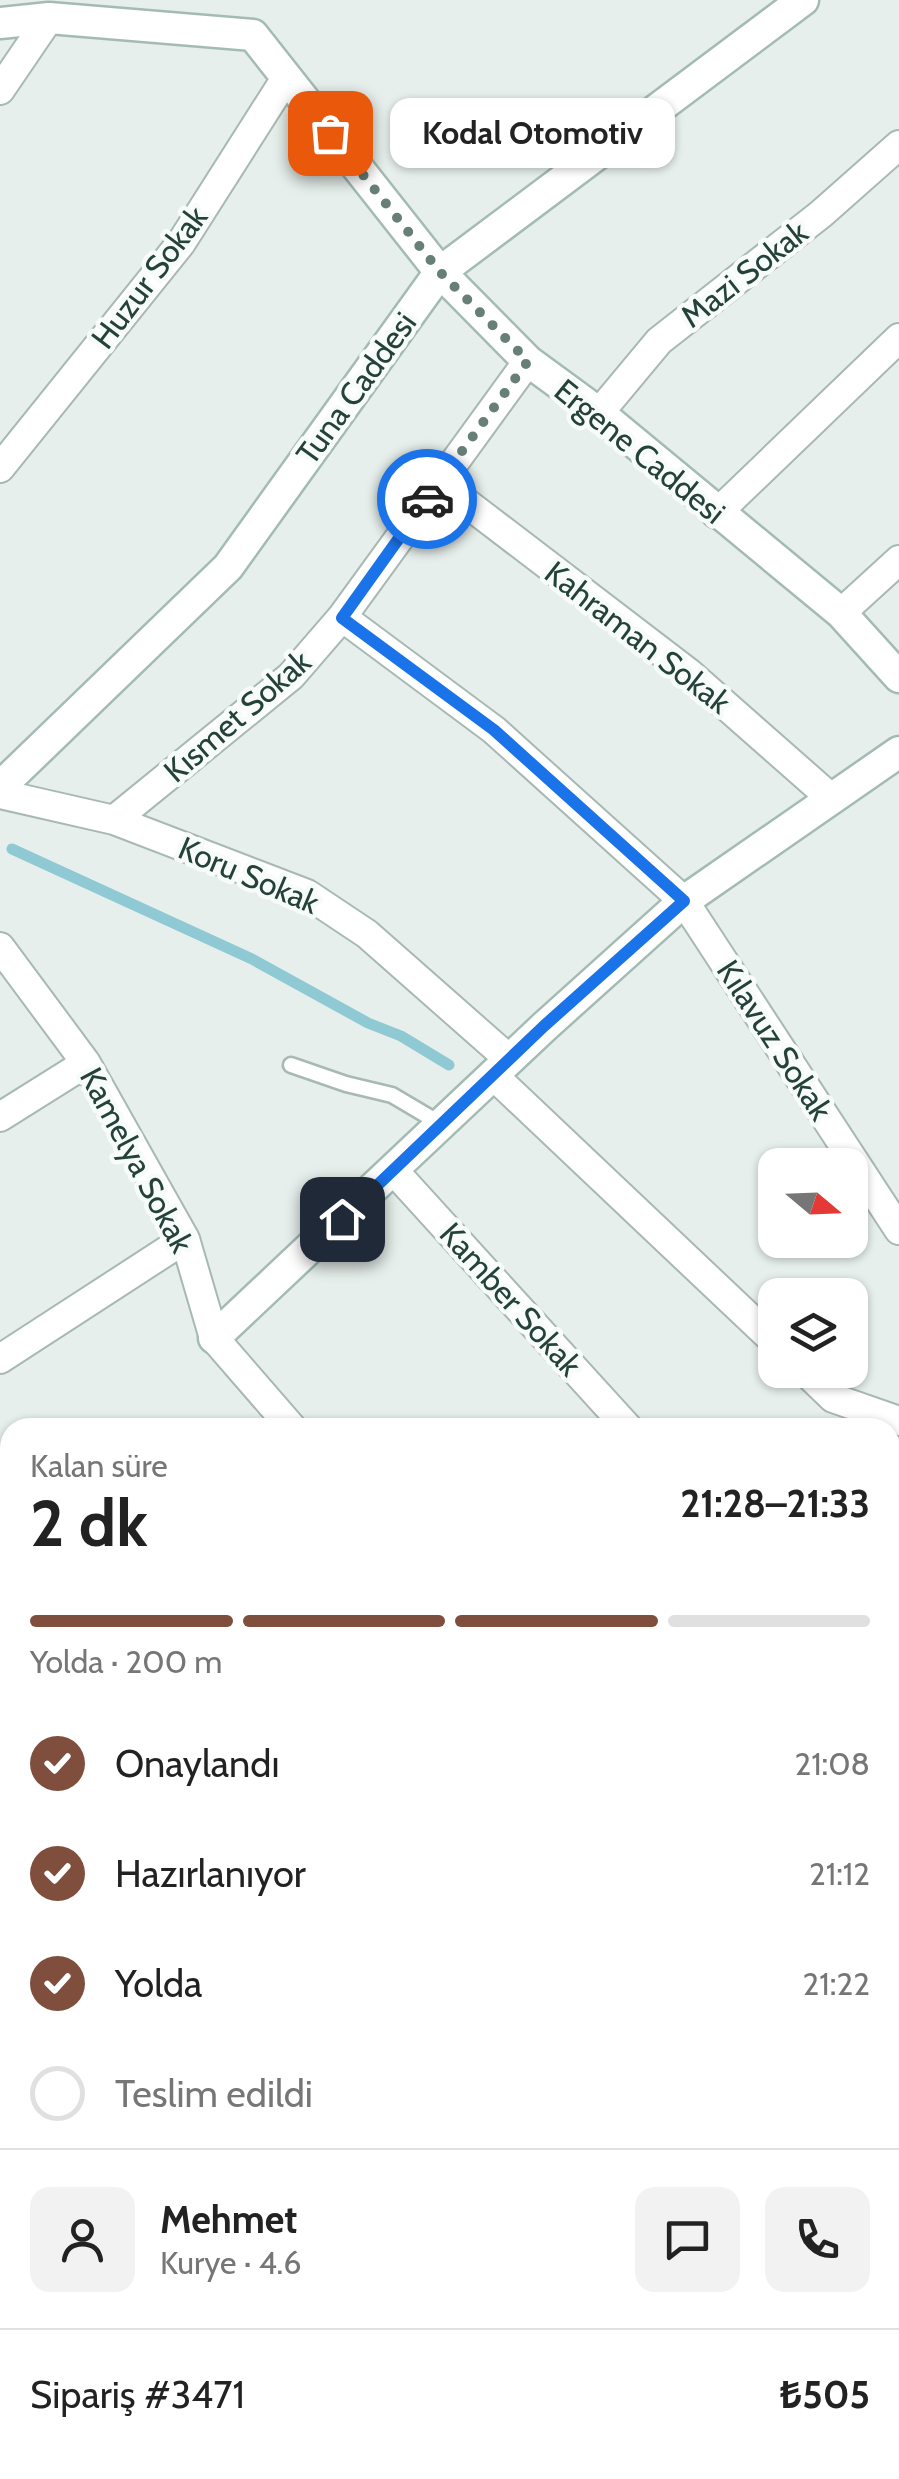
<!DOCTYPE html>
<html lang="tr">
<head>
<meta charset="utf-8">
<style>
  body { margin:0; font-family:Cabin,sans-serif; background:#f2f2f2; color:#222; height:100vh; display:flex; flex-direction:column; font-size:38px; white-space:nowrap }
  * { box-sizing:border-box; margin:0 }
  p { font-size:32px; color:#767676 }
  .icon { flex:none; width:55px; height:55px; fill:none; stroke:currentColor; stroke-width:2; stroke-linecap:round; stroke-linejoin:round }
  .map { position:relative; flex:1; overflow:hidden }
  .drawer { position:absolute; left:0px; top:1418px; width:900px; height:1062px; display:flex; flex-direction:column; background:#fff; border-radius:30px 30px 0 0; box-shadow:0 2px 8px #0004 }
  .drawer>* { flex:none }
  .needle { width:65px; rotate:109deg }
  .buttons { position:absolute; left:758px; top:1148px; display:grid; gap:20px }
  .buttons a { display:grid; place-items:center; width:110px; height:110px; border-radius:20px; background:#fff; box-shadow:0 2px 8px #0004; font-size:50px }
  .pin { position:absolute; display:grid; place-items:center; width:85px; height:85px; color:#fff; margin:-42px; border-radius:20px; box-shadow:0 5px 15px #0006 }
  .courier { position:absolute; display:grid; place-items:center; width:100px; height:100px; margin:-50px; border:8px solid #1a73e8; border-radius:50%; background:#fff; color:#222; box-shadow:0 2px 12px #0007 }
  .bubble { position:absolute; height:70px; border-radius:20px; background:#fff; box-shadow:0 2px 8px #0004; font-size:32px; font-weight:700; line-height:70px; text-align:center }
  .overview em { font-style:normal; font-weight:700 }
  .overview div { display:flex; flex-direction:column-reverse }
  .overview { display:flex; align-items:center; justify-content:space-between; height:170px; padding:0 30px }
  h1 { font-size:65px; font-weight:700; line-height:75px }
  .bar { display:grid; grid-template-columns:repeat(4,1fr); gap:15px 10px; align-content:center; height:120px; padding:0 30px }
  .bar i { height:12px; border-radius:8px; background:#e0e0e0 }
  .bar .selected { background:#804e3d }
  .bar p { grid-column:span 4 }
  .line { display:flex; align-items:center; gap:25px; padding:0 30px; border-top:2px solid #e0e0e0 }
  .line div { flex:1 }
  .round { display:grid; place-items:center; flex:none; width:105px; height:105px; border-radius:20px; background:#f2f2f2 }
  ol { padding:0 30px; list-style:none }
  li { display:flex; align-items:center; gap:30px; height:110px }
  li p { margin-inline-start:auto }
  li .icon { padding:10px; border-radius:50%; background:#804e3d; color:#fff; stroke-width:4 }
  li:last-child { color:#767676 }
  li i { width:55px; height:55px; border:5px solid #e0e0e0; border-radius:50% }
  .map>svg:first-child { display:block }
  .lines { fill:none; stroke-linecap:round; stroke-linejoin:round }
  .stream { stroke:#8ec9d4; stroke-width:11 }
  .lane-casing { stroke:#a8b8b2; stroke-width:19 }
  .street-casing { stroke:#a8b8b2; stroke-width:32 }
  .secondary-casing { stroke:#a4bbb3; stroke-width:35 }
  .lane { stroke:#fff; stroke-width:14 }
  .street { stroke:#fff; stroke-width:28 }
  .secondary { stroke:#fff; stroke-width:30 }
  .done { stroke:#687f78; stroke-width:10; stroke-dasharray:0 18 }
  .route { stroke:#1a73e8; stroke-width:12 }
  .labels { text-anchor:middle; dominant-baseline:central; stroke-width:9; stroke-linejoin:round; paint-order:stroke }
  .street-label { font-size:32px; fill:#24423a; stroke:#f7fbf9 }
</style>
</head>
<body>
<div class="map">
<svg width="899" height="2479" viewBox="0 0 899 2479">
  <rect width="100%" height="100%" fill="#e6efeb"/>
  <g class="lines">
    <!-- stream -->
    <path class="stream" d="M12,849l240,110 116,64 33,13 48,29
      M0,2471l7,8"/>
    <!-- lane casing -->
    <g class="lane-casing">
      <path id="lane" d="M291,1065l55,19 46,11 49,29"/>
    </g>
    <!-- street casing -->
    <g class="street-casing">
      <path id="street" d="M0,90l49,-72
        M599,413l60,-72 162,-127 78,-69
        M0,468l181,-225 105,-165
        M439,482l250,191 143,126
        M716,514l183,-176
        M841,613l58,-53
        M342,617l152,113 190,171 215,329
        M0,794l114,26 193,74 60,40 143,126
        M114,820l177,-144 51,-59 186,-256
        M0,947l86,116 99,176 29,99 78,90
        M493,1075l282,267
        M0,1117l86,-54
        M394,1171l234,257
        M0,1359l185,-120
        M804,1370l29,28 66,23
        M890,1604l9,-7
        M890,1961l9,10
        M0,2126l10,11
        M314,2470l9,9"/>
    </g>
    <!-- secondary casing -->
    <g class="secondary-casing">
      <path id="secondary" d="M0,23l49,-5 204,17 187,237 88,89 71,52 242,200 58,64
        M0,787l228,-220 212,-295 363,-272
        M214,1338l330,-311 140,-126 215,-149
        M0,1622l10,7
        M851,2470l8,9
        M707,2479l9,-9"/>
    </g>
    <!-- lane -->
    <use href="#lane" class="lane"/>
    <!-- street -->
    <use href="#street" class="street"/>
    <!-- secondary -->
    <use href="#secondary" class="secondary"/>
  </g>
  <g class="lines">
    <!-- done -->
    <path class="done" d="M330,133l110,139 88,89 -101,138"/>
    <!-- route -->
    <path class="route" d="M342,1219l202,-193 140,-125 -190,-171 -152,-112 85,-119"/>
  </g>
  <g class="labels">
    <!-- street labels -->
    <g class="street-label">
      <text transform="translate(744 274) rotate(-38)">Mazi Sokak</text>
      <text transform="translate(149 277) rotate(-53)">Huzur Sokak</text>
      <text transform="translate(356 388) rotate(-54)">Tuna Caddesi</text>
      <text transform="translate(640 451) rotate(39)">Ergene Caddesi</text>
      <text transform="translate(638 637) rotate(38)">Kahraman Sokak</text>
      <text transform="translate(237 716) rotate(-41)">Kısmet Sokak</text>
      <text transform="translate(249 875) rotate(23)">Koru Sokak</text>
      <text transform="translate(775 1040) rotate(57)">Kılavuz Sokak</text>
      <text transform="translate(137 1160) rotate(62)">Kamelya Sokak</text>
      <text transform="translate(511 1299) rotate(48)">Kamber Sokak</text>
    </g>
  </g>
</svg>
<div class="buttons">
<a><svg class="needle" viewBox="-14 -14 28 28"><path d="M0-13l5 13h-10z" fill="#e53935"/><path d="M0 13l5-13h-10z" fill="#767676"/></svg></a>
<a><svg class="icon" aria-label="layers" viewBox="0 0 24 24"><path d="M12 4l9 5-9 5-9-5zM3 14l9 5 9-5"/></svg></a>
</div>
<div class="pin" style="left:330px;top:133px;background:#ea580c"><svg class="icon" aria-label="bag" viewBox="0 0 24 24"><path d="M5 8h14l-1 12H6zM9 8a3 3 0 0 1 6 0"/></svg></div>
<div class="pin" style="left:342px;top:1219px;background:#1f2937"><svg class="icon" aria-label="home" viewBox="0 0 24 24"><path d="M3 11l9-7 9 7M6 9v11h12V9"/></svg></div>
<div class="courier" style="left:427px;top:499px"><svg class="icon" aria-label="car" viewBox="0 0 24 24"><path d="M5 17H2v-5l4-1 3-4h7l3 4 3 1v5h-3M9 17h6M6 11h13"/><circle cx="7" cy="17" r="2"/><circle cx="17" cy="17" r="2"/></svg></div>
<div class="bubble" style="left:390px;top:98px;width:285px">Kodal Otomotiv</div>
<section class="drawer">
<div class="overview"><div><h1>2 dk</h1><p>Kalan süre</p></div><em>21:28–21:33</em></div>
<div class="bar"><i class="selected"></i><i class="selected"></i><i class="selected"></i><i></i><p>Yolda · 200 m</p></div>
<ol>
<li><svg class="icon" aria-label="check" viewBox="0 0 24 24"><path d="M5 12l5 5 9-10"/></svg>Onaylandı<p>21:08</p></li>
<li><svg class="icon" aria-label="check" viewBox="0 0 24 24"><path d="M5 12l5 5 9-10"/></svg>Hazırlanıyor<p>21:12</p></li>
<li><svg class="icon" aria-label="check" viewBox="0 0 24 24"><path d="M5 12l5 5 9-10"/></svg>Yolda<p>21:22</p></li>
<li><i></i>Teslim edildi</li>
</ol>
<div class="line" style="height:180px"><a class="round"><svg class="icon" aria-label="person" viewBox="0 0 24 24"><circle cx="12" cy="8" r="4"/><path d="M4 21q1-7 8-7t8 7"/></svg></a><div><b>Mehmet</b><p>Kurye · 4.6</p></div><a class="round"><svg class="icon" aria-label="chat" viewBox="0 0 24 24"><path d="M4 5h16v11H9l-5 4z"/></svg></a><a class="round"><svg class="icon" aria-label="phone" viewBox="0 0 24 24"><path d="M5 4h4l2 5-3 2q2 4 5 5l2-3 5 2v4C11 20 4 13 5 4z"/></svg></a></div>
<div class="line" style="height:130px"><div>Sipariş #3471</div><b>₺505</b></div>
</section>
</div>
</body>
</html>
